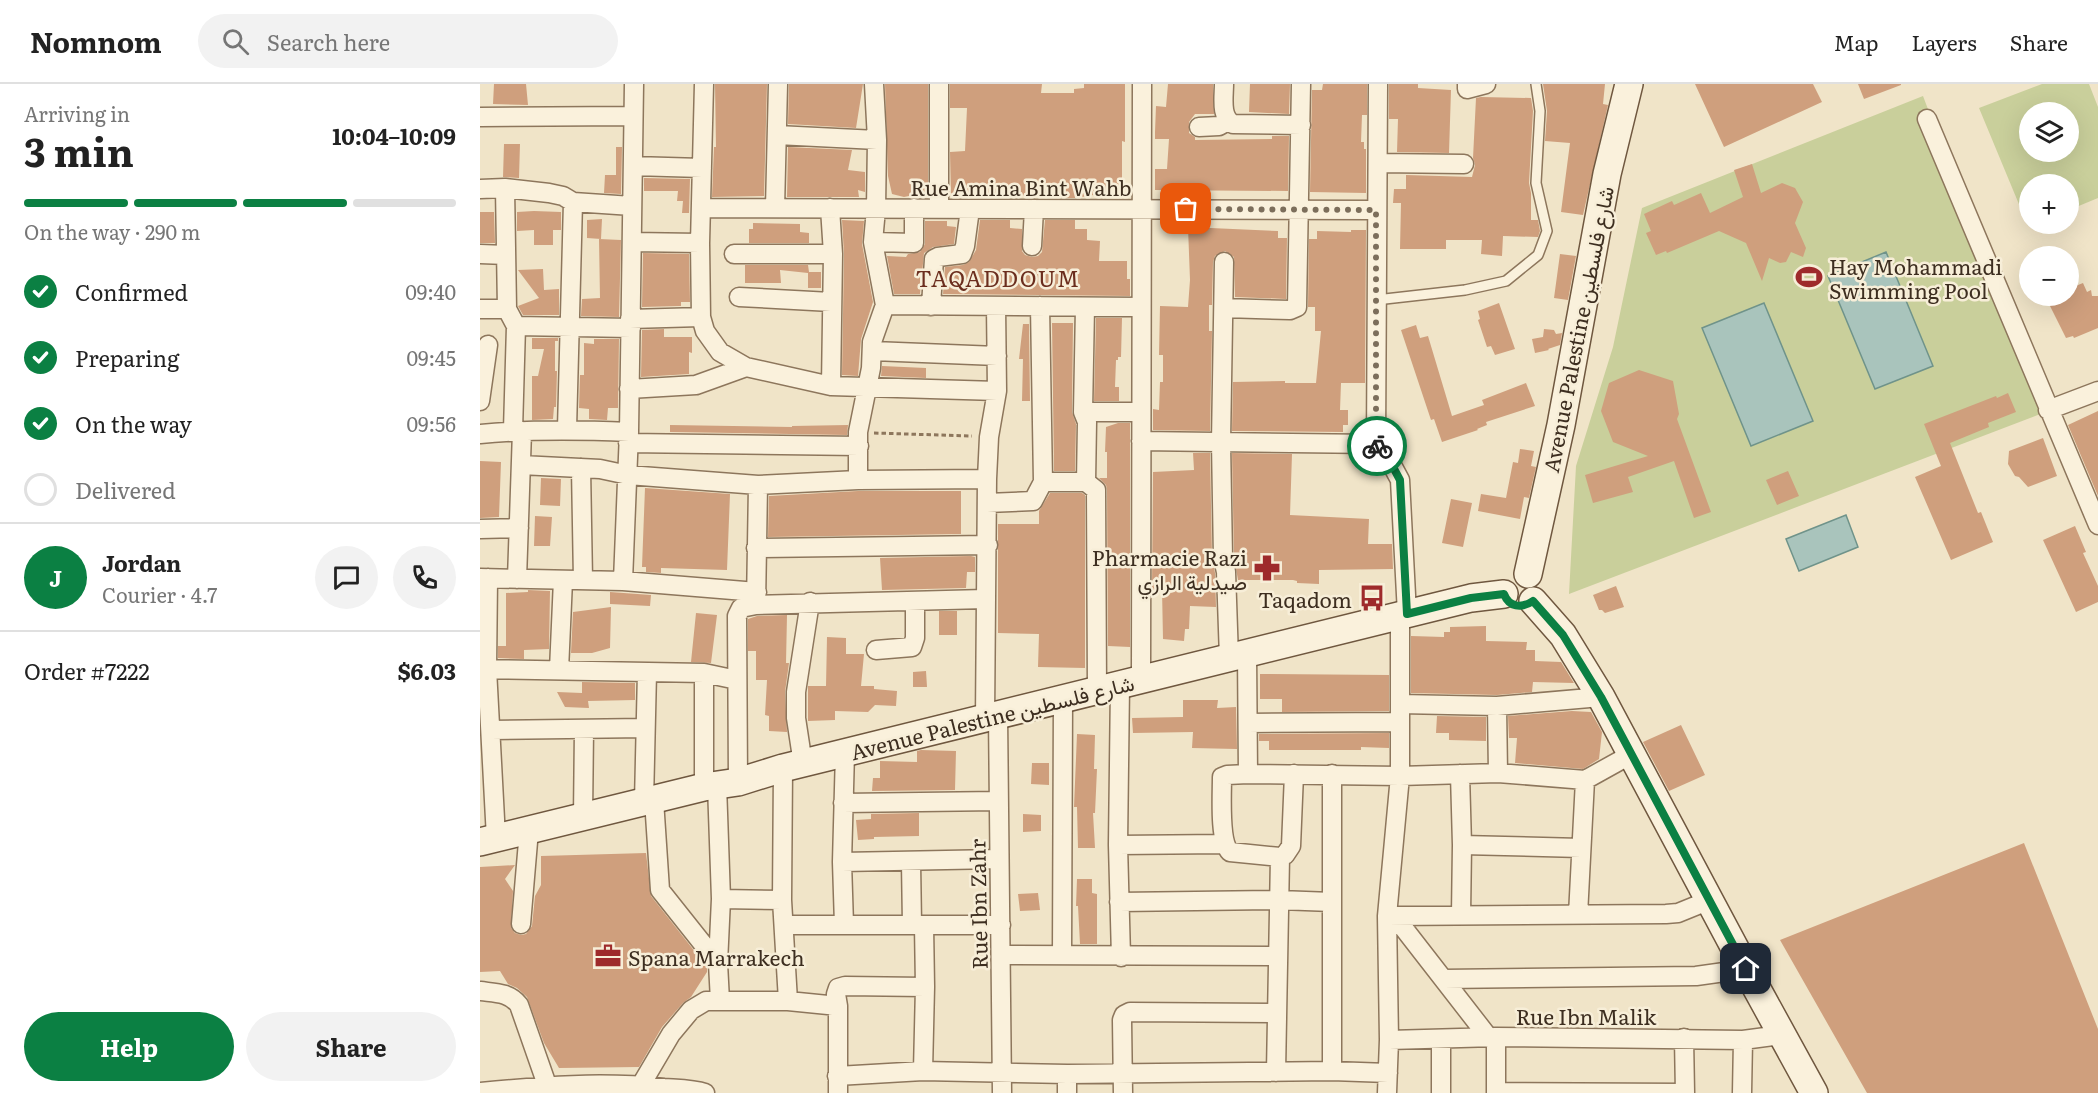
<!DOCTYPE html>
<html lang="en">
<head>
<meta charset="utf-8">
<style>
  body { margin:0; font-family:Literata,Vazirmatn,serif; background:#f2f2f2; color:#222; height:100vh; display:flex; flex-direction:column; font-size:22px; white-space:nowrap }
  * { box-sizing:border-box; margin:0 }
  p { font-size:20px; color:#767676 }
  .icon { flex:none; width:33px; height:33px; fill:none; stroke:currentColor; stroke-width:2; stroke-linecap:round; stroke-linejoin:round }
  .map { position:relative; flex:1; overflow:hidden }
  .details { display:flex; flex-direction:column; background:#fff; width:480px }
  .details>* { flex:none }
  .fabs { position:absolute; left:1539px; top:18px; display:grid; gap:12px }
  .fabs a { display:grid; place-items:center; width:60px; height:60px; border-radius:50%; background:#fff; box-shadow:0 6px 24px #0002; font-size:30px }
  .pin { position:absolute; display:grid; place-items:center; width:51px; height:51px; color:#fff; margin:-26px; border-radius:12px; box-shadow:0 3px 9px #0006 }
  .courier { position:absolute; display:grid; place-items:center; width:60px; height:60px; margin:-30px; border:4px solid #0b8043; border-radius:50%; background:#fff; color:#222; box-shadow:0 2px 8px #0007 }
  .overview em { font-style:normal; font-weight:700 }
  .overview div { display:flex; flex-direction:column-reverse }
  .overview { display:flex; align-items:center; justify-content:space-between; height:102px; padding:0 24px }
  h1 { font-size:39px; font-weight:700; line-height:45px }
  .bar { display:grid; grid-template-columns:repeat(4,1fr); gap:9px 6px; align-content:center; height:72px; padding:0 24px }
  .bar i { height:8px; border-radius:4px; background:#e0e0e0 }
  .bar .on { background:#0b8043 }
  .bar p { grid-column:span 4 }
  .line { display:flex; align-items:center; gap:15px; padding:0 24px; border-top:2px solid #e0e0e0 }
  .line div { flex:1 }
  .round { display:grid; place-items:center; flex:none; width:63px; height:63px; border-radius:32px; background:#f2f2f2 }
  ol { padding:0 24px; list-style:none }
  li { display:flex; align-items:center; gap:18px; height:66px }
  li p { margin-inline-start:auto }
  li .icon { padding:6px; border-radius:50%; background:#0b8043; color:#fff; stroke-width:4 }
  li:last-child { color:#767676 }
  li i { width:33px; height:33px; border:3px solid #e0e0e0; border-radius:50% }
  .button { display:flex; gap:12px; margin-top:auto; padding:12px 24px }
  .button a { flex:1; height:69px; border-radius:36px; background:#0b8043; color:#fff; font-size:24px; font-weight:700; line-height:69px; text-align:center }
  .button a+a { background:#f2f2f2; color:#222 }
  header { display:flex; align-items:center; gap:36px; box-sizing:border-box; height:84px; padding:0 30px; background:#fff; border-bottom:2px solid #e0e0e0 }
  header strong { font-size:28px }
  nav { display:flex; gap:33px; margin-inline-start:auto; font-size:21px }
  .search { width:420px; height:54px; background:#f2f2f2; display:flex; align-items:center; gap:15px; box-sizing:border-box; padding:0 21px; border-radius:33px; color:#767676; font-size:22px }
  main { display:flex; flex:1; min-height:0 }
  .map>svg:first-child { display:block }
  .green { fill:#c9cf9b; fill-rule:evenodd }
  .water { fill:#a9c4bc; stroke:#6f938a; stroke-width:1.5 }
  .building { fill:#cf9f7d }
  .lines { fill:none; stroke-linecap:round; stroke-linejoin:round }
  .lane-casing { stroke:#8d765c; stroke-width:12 }
  .street-casing { stroke:#8d765c; stroke-width:21 }
  .secondary-casing { stroke:#6f573f; stroke-width:30 }
  .path { stroke:#8d765c; stroke-width:3; stroke-dasharray:4.5 3; stroke-linecap:butt }
  .lane { stroke:#faf1dc; stroke-width:9 }
  .street { stroke:#faf1dc; stroke-width:18 }
  .secondary { stroke:#faf1dc; stroke-width:27 }
  .done { stroke:#7c6e5b; stroke-width:6; stroke-dasharray:0 10.8 }
  .route { stroke:#0b8043; stroke-width:8 }
  .labels { text-anchor:middle; dominant-baseline:central; stroke-width:5; stroke-linejoin:round; paint-order:stroke }
  .street-label { font-size:21px; fill:#3d2e20; stroke:#f7eed8 }
  .poi-label { font-size:21px; fill:#3d2e20; stroke:#f7eed8; text-anchor:start }
  .neighbourhood-label { font-size:22px; letter-spacing:1.5px; fill:#6b2e1e; stroke:#f7eed8 }
</style>
</head>
<body>
<header>
<strong>Nomnom</strong>
<div class="search"><svg class="icon" aria-label="search" viewBox="0 0 24 24"><circle cx="10" cy="10" r="6"/><path d="M15 15l6 6"/></svg>Search here</div>
<nav><a>Map</a><a>Layers</a><a>Share</a></nav>
</header>
<main>
<section class="details">
<div class="overview"><div><h1>3 min</h1><p>Arriving in</p></div><em>10:04–10:09</em></div>
<div class="bar"><i class="on"></i><i class="on"></i><i class="on"></i><i></i><p>On the way · 290 m</p></div>
<ol>
<li><svg class="icon" aria-label="check" viewBox="0 0 24 24"><path d="M5 12l5 5 9-10"/></svg>Confirmed<p>09:40</p></li>
<li><svg class="icon" aria-label="check" viewBox="0 0 24 24"><path d="M5 12l5 5 9-10"/></svg>Preparing<p>09:45</p></li>
<li><svg class="icon" aria-label="check" viewBox="0 0 24 24"><path d="M5 12l5 5 9-10"/></svg>On the way<p>09:56</p></li>
<li><i></i>Delivered</li>
</ol>
<div class="line" style="height:108px"><b class="round" style="background:#0b8043;color:#fff">J</b><div><b>Jordan</b><p>Courier · 4.7</p></div><a class="round"><svg class="icon" aria-label="chat" viewBox="0 0 24 24"><path d="M4 5h16v11H9l-5 4z"/></svg></a><a class="round"><svg class="icon" aria-label="phone" viewBox="0 0 24 24"><path d="M5 4h4l2 5-3 2q2 4 5 5l2-3 5 2v4C11 20 4 13 5 4z"/></svg></a></div>
<div class="line" style="height:78px"><div>Order #7222</div><b>$6.03</b></div>
<div class="button"><a>Help</a><a>Share</a></div>
</section>
<div class="map">
<svg width="1618" height="1009" viewBox="0 0 1618 1009">
  <rect width="100%" height="100%" fill="#f0e4c8"/>
  <!-- green -->
  <path class="green" d="M1562,0h47l9,23v91l-29,12 -1,-26h-38v40h4l-6,2 -49,-118zM1550,28h38v40h-38z
    M1443,12l120,317 -474,181 7,-128 37,-119 29,-139z"/>
  <!-- water -->
  <path class="water" d="M1406,168l47,114 -58,23 -47,-113z
    M1284,219l49,118 -62,25 -49,-118z
    M1366,431l12,32 -59,24 -13,-32z"/>
  <!-- building -->
  <path class="building" d="M14,0h32l2,21 -35,-1z
    M235,0h52l-3,112 -52,1 2,-50h2z
    M309,0h74l-7,44 -68,-4z
    M405,0h43v108l-24,5 -12,-3 -4,-18z
    M470,0h92l-1,9h33v-4l10,-1v-4h41v58l-3,-1v43h-3v12l-31,-1 -1,2 -12,-1v2h-31v-2l-34,-1v3h-32v-3l-27,1 -1,-44 15,-1 2,-43h-17z
    M688,0h45l1,30h-19l-6,8v11l6,4v3l77,-1v-3h17l-1,55 -133,-1v-21h12l2,-30h-14v-7l1,-26 10,1z
    M770,0h40l-1,30 -40,-2z
    M843,0h44v31h-5l-1,27h3v7h2v44l-56,-1 2,-102h10z
    M909,0h29v4l33,2 -2,63 -52,-1 1,-33h-9z
    M1063,0h62l-2,20 5,1 -25,110 -22,-3 9,-69 -25,-2 2,-30z
    M1215,0h118l9,18 -98,45z
    M1378,0h43v1l-37,14z
    M1001,13l50,1 2,13 -4,72 2,10v27h7l2,11 -2,6 -35,-1 -1,20 -21,-2 1,-14h-36v9h-46l1,-46h-8l1,-14h12v-14l66,2 3,-12 -2,-7 3,-60z
    M24,60h16l-1,34 -16,-1z
    M136,63h6l-1,47 -17,-1 1,-18h11z
    M308,63l64,3 -4,20 17,2v20l-7,-2 1,7h-72z
    M1272,80l9,29 21,-10 13,5 8,14 -8,21 11,25 -3,9 -12,-5 -5,10 -6,1 -11,-5 -7,23 -16,-38 -27,-12 -52,22 -1,-2 -10,4 -10,-22 5,-2 -7,-17 28,-13 2,4 27,-12 9,20 33,-16 -9,-27z
    M164,94l46,1 -1,34h-7l1,-12h-6l1,-10h-34z
    M54,127l27,1v18h-8v15h-19v-15l-17,1v-19z
    M0,128h14l1,31h-15z
    M122,135l-1,20 -14,-1v-18z
    M362,136l22,1 -2,23 11,58 -12,37 -3,37 -16,-1 2,-121z
    M500,136h30v8l12,1v22l3,4 7,2 6,-1 4,-4 3,-32h30v9h12v11l13,1 -1,20h28v18h3v17l-187,-2 2,-27 18,-2 6,-3 7,-12z
    M445,137h22v5l9,1 -2,17 -21,3 -9,6 -4,41h-26l-7,-38 19,1 2,-3 12,-2 5,-8z
    M273,139l47,1v8l9,1v10h-60v-14h4z
    M708,143l90,4v7h9l-1,61 -51,-2 -1,-40 -9,-6 -10,5 -2,6 -1,43h-3v26h3l-2,100 -57,-1v-21l6,1 1,-28h3v-27h-4l1,-49 28,1 2,-27z
    M871,146h15l-1,153h-24l-1,27h8v15h-5v7l-111,-1 1,-49 52,-1v2h31l5,-52h-6v-24h-7l1,-68h8v-8l34,1z
    M119,155l22,1 -2,77 -38,-1 1,-17 18,-1z
    M163,169l46,1 1,48h-9v4l-39,1z
    M1080,170l16,2 -8,44 -14,-2z
    M265,181h63l1,7h12v16h-13v-15l-28,-3 1,13h-36z
    M63,185l1,21 15,-1v26h-36l-5,-9 21,-8 -21,-28z
    M1603,199l4,9 4,-2 1,6h6v32l-24,10 -1,-2 -7,2 -18,-36 4,-6h16v-7z
    M1019,219l16,46 -20,6 -4,-9 -4,1 -9,-27 2,-1 -2,-8z
    M616,234h26l-1,39h-3v3h-2l-1,27h4v14h-25z
    M572,239h21l-1,89 4,12 -1,47h-21z
    M543,240h6l1,77h-8l1,-42h-4z
    M936,241l4,13 8,-2 24,80 32,-11 -2,-5 44,-17 9,23 -49,16 1,3 -10,4 1,1 -36,12 -8,-23 -3,1 -30,-90z
    M184,245v8h28v16l-3,-1v22l-48,3 1,-47z
    M1064,245l10,1 2,4 6,-1 -2,12 -12,4 1,1 -14,3 -3,-14 11,-2z
    M52,254h26v3h-3v30h2l-1,36h-2l-1,12 -21,1v-44h6l6,-27h-12z
    M114,255h25l-1,69h-10l-1,12 -18,-1v-10l-10,-1 1,-33h4v-32l10,1z
    M402,282l44,2v10l-45,-2z
    M1159,286l34,11 6,33 -2,5 34,93 -17,6 -20,-57 -46,16 5,15 -40,11 -8,-28 63,-19 -35,-14 -12,-31 8,-28z
    M1528,309l8,19 -28,11 1,4 -39,16 28,70 3,-1 12,30 -42,18 -36,-83 26,-11 -17,-42 72,-28 1,2z
    M1618,327v85l-30,-71z
    M638,339h12v224l-22,-1 -1,-156 -1,-5 -7,-7h8v-26h-2l1,-25z
    M190,341l122,2v-1l56,-1 -1,10 -177,-3z
    M1563,354l14,38 -29,11 -9,-10 -4,-1 -7,-12 1,-13z
    M1040,365l14,2 -3,15 5,1 -7,31 -5,-1 -4,22 -42,-8 3,-17 25,4 7,-36 5,1z
    M713,369h17l2,105 3,15 1,34 -26,-1 -1,23h-4l-1,12 -21,-2 -1,-50 -10,1 1,-118 41,-2z
    M752,369l60,1 -2,61 79,4 -1,25h24l1,25 -74,1v14l-22,-1v-2l-4,-1h-55l-4,-23z
    M0,377l21,1 -2,55 -19,1z
    M1308,387l11,25 -22,9 -11,-25z
    M61,394l20,1 -1,27 -20,-1z
    M165,404l85,6 -3,76 -66,-2v5l-15,-1v-5h-4z
    M378,407h103v43l-193,3 1,-41z
    M570,409h32l3,2v173l-47,-1 1,-33 -41,-1v-109h41v-13z
    M971,415l21,4 -9,44 -21,-4z
    M55,432l17,1 -2,29h-16z
    M1595,442l11,26 -3,1 15,33v16l-22,10 -33,-72z
    M491,472l4,1v15h-8l-1,16 -84,2 -2,-32z
    M1136,502l8,21 -19,6 -3,-3h-3l-6,-15z
    M48,506l22,1 -1,58 -25,1v9l-26,-1v-12h8v-53l22,-1z
    M130,508l41,3 -1,11 -40,-2z
    M131,523l-1,41 -18,5h-21l2,-41z
    M459,527h18v24h-18z
    M216,529l21,2 -6,48 -20,-1z
    M307,531l-1,48h3l-4,29 2,40 -18,-1v-15l-4,-1 2,-35h-11v-29h-8v-32l9,-3z
    M1006,542v15l41,1 -1,8h9v11l26,1 13,21 -41,-1 -1,10 -35,3 -86,-2v-57l33,1v-5h6v-5z
    M347,553l19,1v16h18l-3,32h13v3l23,2 -1,15 -21,-1 -7,7 -33,-1v9l-27,1v-35h18z
    M446,587l1,16h-14v-15z
    M780,590l129,1v36l-107,1v-13h-22z
    M102,598l53,1v17l-47,1 1,7 -24,-1 -8,-15 25,1z
    M703,616h35l-1,8 19,-1 1,42 -45,-1 1,-16 -60,1 -1,-15 51,-1z
    M1092,627l19,1 11,20 -3,27 -16,10 -68,-6 2,-25h-8l-1,-22z
    M957,632l49,1v24l-37,-1v-7h-13z
    M1201,641l24,50 -36,16 -26,-49z
    M909,649v15l-28,-1v3h-92v-9h-10v-7z
    M597,650l18,1 -1,34h3l-2,44h-2l2,35h-17l-1,-41h-3z
    M441,666l35,1 -1,39 -83,1 1,-13h7v-17l37,1v-11z
    M552,679h17v22l-18,-1z
    M439,729v23l-45,1v2l-16,1 -2,-20 15,-1v-5z
    M543,730l18,1v16l-18,1z
    M1544,759l74,186v64h-231l-87,-153z
    M166,769l5,43 56,71v5l-16,25 -8,6 -21,24 -23,40 -80,1 -15,-25 -17,-46 -10,-9 -9,-4 -8,-13 -20,1v-105l35,-2 -10,14 8,12 -2,37 4,5 6,2 5,-1 6,-8 3,-30 6,-11v-29z
    M597,795h15v14l5,1v50h-17l-2,-38h-2z
    M558,809l2,17 -20,1 -2,-17z"/>
  <g class="lines">
    <!-- lane casing -->
    <g class="lane-casing">
      <path id="lane" d="M896,216l89,-10 41,-9 32,-26 9,-24 -11,-48 4,-72 -4,-27"/>
    </g>
    <!-- street casing -->
    <g class="street-casing">
      <path id="street" d="M224,0l-4,159 1,74 4,14 15,21 26,15 85,19 166,5
        M459,0v124
        M744,0c0,13 -4,33 9,40l68,1
        M898,0l-2,360 10,10 14,26 7,134
        M987,0v5l19,-5
        M0,33l153,-1
        M1447,35l171,406
        M719,43l20,-1 9,-5
        M297,51l100,5
        M898,79l86,1
        M153,82l69,2
        M25,104l2,121 9,17 -3,104
        M0,105l25,-1 44,5 14,3 10,6 59,4
        M221,124l675,2
        M295,124l3,-124
        M350,124l3,46 -2,132
        M152,158l68,1
        M393,158l41,1v-35
        M552,162l2,-37
        M0,170l26,1
        M254,170h99
        M744,178l-3,180 2,116 3,14 3,86
        M259,213l92,5
        M405,221l255,2
        M451,222l3,-47 4,-2 24,-3 3,-8 5,-37
        M605,223l-2,105 4,10 -1,60 10,8 1,200
        M744,224l66,2 7,-3 4,-223
        M0,225h27
        M150,235l71,-2
        M36,242l115,2
        M393,267l124,5
        M149,305l67,-4 50,-18
        M0,317l8,-56
        M1568,326l50,-19
        M603,328h58
        M87,345l6,-227
        M0,350c50,-5 99,-4 149,-2
        M661,357l235,3
        M148,359l231,3
        M41,381l79,4 28,6 130,10 100,-5 129,-1
        M101,384l2,112
        M378,396v-48l13,-64 1,-26 13,-37 -12,-63 3,-33 1,-69 -3,-56
        M563,398h43
        M507,419l46,-2 10,-19 -3,-176
        M0,445l39,-1
        M276,464l232,-3
        M0,494l143,3 134,11
        M8,494l-1,91 9,169
        M37,495l5,-148
        M143,497l6,-149 5,-348
        M276,521l229,-6
        M396,566l36,-3 3,-9v-37
        M767,569l1,121
        M0,585l224,4 33,7
        M79,586l4,-90
        M224,589v114
        M661,596l1,-596
        M640,601l-2,160 3,112
        M920,620l97,2 104,-9
        M1017,622l1,67
        M518,631l4,378
        M505,635l2,-240 2,-42 8,-46 -1,-85
        M768,639l151,-1
        M11,646l154,-2
        M323,680l-7,-46v-26l14,-90
        M303,684l-1,132 6,101
        M814,690l-3,72 -6,9 -5,2 -50,-5c-11,-11 -8,-58 -8,-75l5,-2 21,-1 152,2 98,-3 87,7 45,-25
        M852,690v297
        M980,690l2,71 -1,70
        M258,698l-1,-166 4,-8 15,-3 2,-120
        M237,701l4,114 -3,64 2,38
        M174,716l6,90 58,73
        M164,718l3,-130
        M363,719l155,-2
        M103,733l1,-88
        M638,761l106,-1
        M982,761l119,3
        M362,778l156,-3
        M431,778l1,63
        M241,815l61,1
        M639,818l160,-2 53,2
        M1098,831l7,-135
        M907,832l279,-2 12,-1 32,-13
        M915,833l94,121
        M41,840l8,-94
        M304,841h217
        M364,841l-2,-63 3,-110
        M521,871l276,1
        M582,871l1,-256
        M964,895l252,-3 50,-7
        M0,907c15,2 29,1 39,14l28,80
        M1204,954l1,55
        M909,956l107,-3 247,3 38,-5
        M443,987l2,-84
        M796,988l4,-215
        M357,992l86,-5 144,3 265,-3 56,2
        M0,1008c62,-6 122,-11 184,-4 13,1 29,1 41,5
        M1016,1008l189,1
        M161,1009v-8l30,-51 20,-24 15,-9h82l50,5
        M358,1009v-87l-2,-12 2,-6 7,-2 80,1 -1,-62
        M587,1009v-19
        M643,1009l-1,-73 2,-5 6,-3 147,1
        M907,1009l2,-53 -2,-124 13,-140v-160
        M961,1009v-53
        M1016,1009v-56
        M1262,1009l1,-53"/>
    </g>
    <!-- secondary casing -->
    <g class="secondary-casing">
      <path id="secondary" d="M1048,490l33,-149 46,-251 22,-90
        M1053,517l30,34 38,62 145,272 68,124
        M0,758l224,-55 34,-5 45,-14 688,-170 33,-4"/>
    </g>
    <!-- path -->
    <path class="path" d="M394,349l98,3"/>
    <!-- lane -->
    <use href="#lane" class="lane"/>
    <!-- street -->
    <use href="#street" class="street"/>
    <!-- secondary -->
    <use href="#secondary" class="secondary"/>
  </g>
  <g class="lines">
    <!-- done -->
    <path class="done" d="M706,125l190,1v234l1,2"/>
    <!-- route -->
    <path class="route" d="M897,362l9,8 14,26 7,134 64,-16 33,-4c5,13 17,15 29,7l30,34 38,62 145,272"/>
  </g>
  <!-- icons -->
  <defs>
    <g id="stadium-bare" transform="scale(2.07)"><path d="M0-5a6.5 5 0 1 0 0 10a6.5 5 0 1 0 0-10ZM-3.5-1.8h7v3.6h-7Z" fill="#9e2a2b" stroke="#f7eed8" stroke-width="2.5" paint-order="stroke"/></g>
    <g id="pharmacy-bare" transform="scale(2.07)"><path d="M-2-6h4v4h4v4h-4v4h-4v-4h-4v-4h4Z" fill="#9e2a2b" stroke="#f7eed8" stroke-width="2.5" paint-order="stroke"/></g>
    <g id="bus-bare" transform="scale(2.07)"><path d="M-5-6H5V4H4V6H2V4H-2V6H-4V4H-5ZM-3.5-4V0h7V-4ZM-3.5 1.2v1.5H-2V1.2ZM2 1.2v1.5H3.5V1.2Z" fill="#9e2a2b" stroke="#f7eed8" stroke-width="2.5" paint-order="stroke"/></g>
    <g id="office-bare" transform="scale(2.07)"><path d="M-6-3h4V-5.5h4V-3h4V5H-6ZM-1-4.5V-3h2v-1.5ZM-6 0V1H6V0Z" fill="#9e2a2b" stroke="#f7eed8" stroke-width="2.5" paint-order="stroke"/></g>
  </defs>
  <g fill-rule="evenodd">
    <use href="#stadium-bare" x="1329" y="193"/>
    <use href="#pharmacy-bare" x="787" y="484"/>
    <use href="#bus-bare" x="892" y="514"/>
    <use href="#office-bare" x="128" y="872"/>
  </g>
  <g class="labels">
    <!-- street labels -->
    <g class="street-label">
      <text x="541" y="102">Rue Amina Bint Wahb</text>
      <text transform="translate(1097 245) rotate(-79)">Avenue Palestine شارع فلسطين</text>
      <text transform="translate(512 632) rotate(-14)">Avenue Palestine شارع فلسطين</text>
      <text transform="translate(497 820) rotate(-91)">Rue Ibn Zahr</text>
      <text x="1106" y="931">Rue Ibn Malik</text>
    </g>
    <!-- poi labels -->
    <g class="poi-label">
      <text x="1349" y="181">Hay Mohammadi<tspan x="1349" dy="24">Swimming Pool</tspan></text>
      <text x="767" y="472" text-anchor="end">Pharmacie Razi<tspan x="767" dy="24">صيدلية الرازي</tspan></text>
      <text x="872" y="514" text-anchor="end">Taqadom</text>
      <text x="148" y="872">Spana Marrakech</text>
    </g>
    <!-- neighbourhood labels -->
    <g class="neighbourhood-label">
      <text x="518" y="193">TAQADDOUM</text>
    </g>
  </g>
</svg>
<div class="fabs">
<a><svg class="icon" aria-label="layers" viewBox="0 0 24 24"><path d="M12 4l9 5-9 5-9-5zM3 14l9 5 9-5"/></svg></a>
<a>+</a>
<a>−</a>
</div>
<div class="pin" style="left:706px;top:125px;background:#ea580c"><svg class="icon" aria-label="bag" viewBox="0 0 24 24"><path d="M5 8h14l-1 12H6zM9 8a3 3 0 0 1 6 0"/></svg></div>
<div class="pin" style="left:1266px;top:885px;background:#1f2937"><svg class="icon" aria-label="home" viewBox="0 0 24 24"><path d="M3 11l9-7 9 7M6 9v11h12V9"/></svg></div>
<div class="courier" style="left:897px;top:362px"><svg class="icon" aria-label="bike" viewBox="0 0 24 24"><circle cx="6" cy="16" r="4"/><circle cx="18" cy="16" r="4"/><path d="M6 16l4-8h5l3 8M10 8l3 8H6M13 5h3"/></svg></div>
</div>
</main>
</body>
</html>
